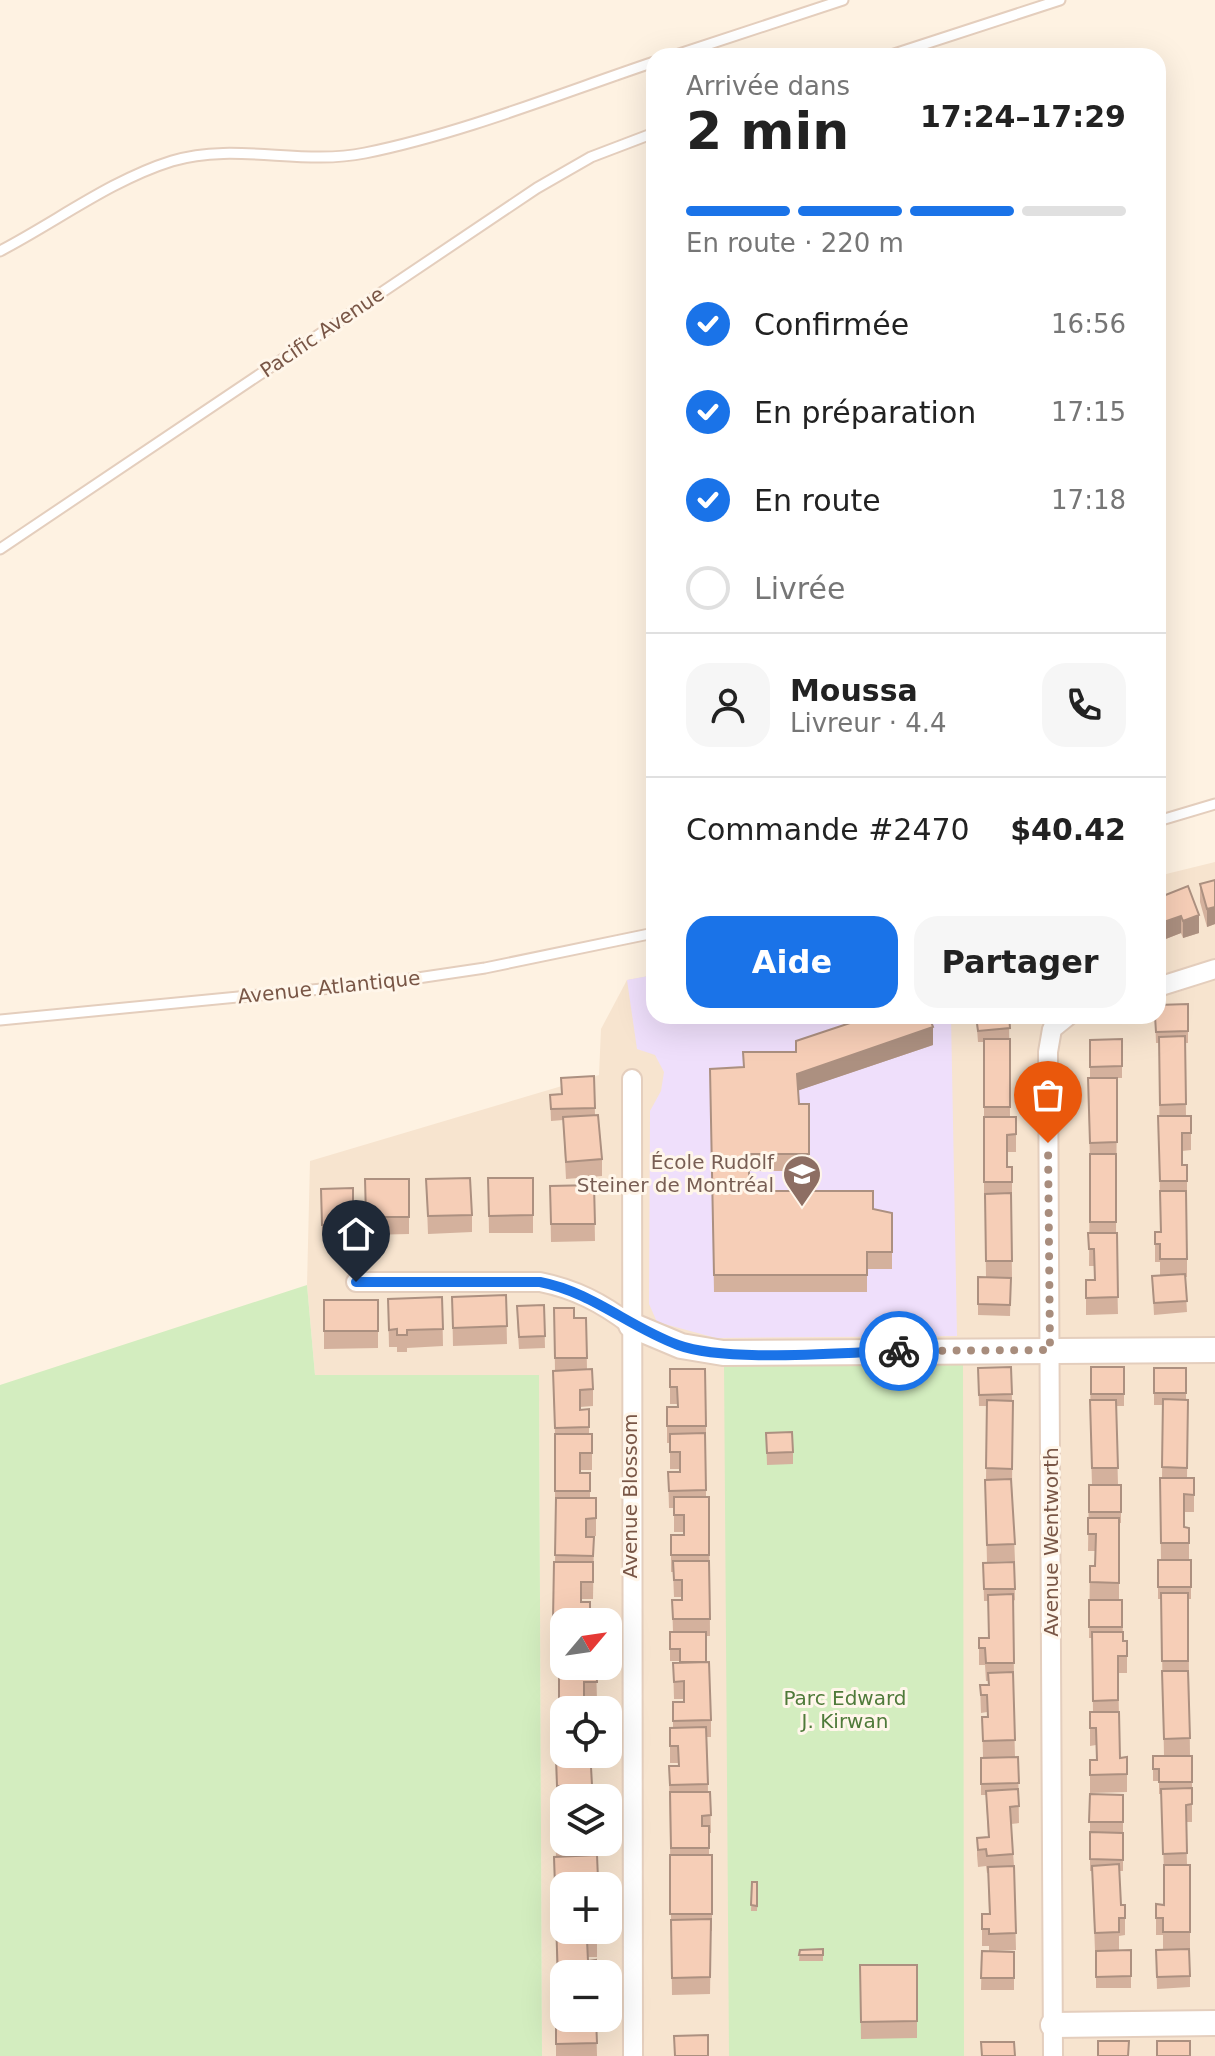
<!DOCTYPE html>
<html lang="fr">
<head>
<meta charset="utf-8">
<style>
  body { margin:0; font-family:"DejaVu Sans",sans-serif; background:#f6f6f6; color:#222; height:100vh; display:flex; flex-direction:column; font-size:30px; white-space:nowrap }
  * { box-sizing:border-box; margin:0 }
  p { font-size:26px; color:#767676 }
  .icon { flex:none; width:44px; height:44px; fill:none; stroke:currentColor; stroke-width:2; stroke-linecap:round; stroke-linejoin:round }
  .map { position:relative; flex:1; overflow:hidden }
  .panel { position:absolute; left:646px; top:48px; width:520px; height:976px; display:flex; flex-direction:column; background:#fff; border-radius:24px; box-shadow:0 8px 32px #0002 }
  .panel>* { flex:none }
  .needle { width:52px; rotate:61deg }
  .fabs { position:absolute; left:550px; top:1608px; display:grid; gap:16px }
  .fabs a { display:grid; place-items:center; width:72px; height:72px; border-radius:16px; background:#fff; box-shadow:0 8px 32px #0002; font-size:40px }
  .pin { position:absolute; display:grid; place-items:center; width:68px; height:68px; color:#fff; margin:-82px -34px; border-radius:50% 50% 50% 0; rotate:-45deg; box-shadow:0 0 8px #0007 }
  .pin .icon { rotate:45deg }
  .courier { position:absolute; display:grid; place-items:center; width:80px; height:80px; margin:-40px; border:6px solid #1a73e8; border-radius:50%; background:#fff; color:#222; box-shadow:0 2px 10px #0007 }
  .head em { font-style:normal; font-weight:700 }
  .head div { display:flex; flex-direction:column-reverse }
  .head { display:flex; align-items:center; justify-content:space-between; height:136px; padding:0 40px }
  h1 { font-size:52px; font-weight:700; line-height:60px }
  .bar { display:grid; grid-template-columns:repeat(4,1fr); gap:12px 8px; align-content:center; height:96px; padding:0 40px }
  .bar i { height:10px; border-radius:6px; background:#e0e0e0 }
  .bar .selected { background:#1a73e8 }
  .bar p { grid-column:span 4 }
  .line { display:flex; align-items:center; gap:20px; padding:0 40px; border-top:2px solid #e0e0e0 }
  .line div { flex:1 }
  .round { display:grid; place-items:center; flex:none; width:84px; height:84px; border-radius:24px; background:#f6f6f6 }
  ol { padding:0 40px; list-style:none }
  li { display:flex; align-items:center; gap:24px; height:88px }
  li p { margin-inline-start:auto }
  li .icon { padding:8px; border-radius:50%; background:#1a73e8; color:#fff; stroke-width:4 }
  li:last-child { color:#767676 }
  li i { width:44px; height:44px; border:4px solid #e0e0e0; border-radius:50% }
  .button { display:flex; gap:16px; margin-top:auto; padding:16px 40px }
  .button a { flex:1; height:92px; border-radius:24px; background:#1a73e8; color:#fff; font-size:32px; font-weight:700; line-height:92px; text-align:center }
  .button a+a { background:#f6f6f6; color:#222 }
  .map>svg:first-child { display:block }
  .residential { fill:#f7e4cf; fill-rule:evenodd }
  .education { fill:#efdffb }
  .green { fill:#d3edbf }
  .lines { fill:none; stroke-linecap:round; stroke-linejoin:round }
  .service-casing { stroke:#e4cebd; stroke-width:13 }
  .minor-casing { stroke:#e4cebd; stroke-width:22 }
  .tertiary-casing { stroke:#e4cebd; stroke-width:28 }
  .service { stroke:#fff; stroke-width:9 }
  .minor { stroke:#fff; stroke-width:18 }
  .tertiary { stroke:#fff; stroke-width:24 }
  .wall { fill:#d4b19d }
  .shaded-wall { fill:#ac9080 }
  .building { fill:#f6ceb7; stroke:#ac9080; stroke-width:2 }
  .done { stroke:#a88d7d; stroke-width:8; stroke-dasharray:0 14.4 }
  .route { stroke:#1a73e8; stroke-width:10 }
  .labels { text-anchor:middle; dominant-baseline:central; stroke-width:6; stroke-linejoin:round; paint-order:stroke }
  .street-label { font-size:20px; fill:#795646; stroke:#fff6ea }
  .education-label { font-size:20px; fill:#785e54; stroke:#fff6ea; text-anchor:end }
  .park-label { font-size:20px; fill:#4f7a3a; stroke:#fff6ea }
</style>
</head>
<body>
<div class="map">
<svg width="1215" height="2056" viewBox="0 0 1215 2056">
  <rect width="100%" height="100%" fill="#fef2e2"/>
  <!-- residential -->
  <path class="residential" d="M1215,862v1194h-673l-3,-680 -224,-1 -8,-90 3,-124 289,-86 2,-46 26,-49 27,-5v41h504v-140zM564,1622h44v44h-44zM564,1710h44v44h-44zM564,1798h44v44h-44zM564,1886h44v44h-44zM564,1974h44v44h-44z"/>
  <!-- education -->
  <path class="education" d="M654,975v41h297l6,320 -241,2 -59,-16 -8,-18 1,-193 11,-20 3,-19 -9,-17 -18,-6 -10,-69z"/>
  <!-- green -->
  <path class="green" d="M307,1285l8,90h224l3,681h-542v-671z
    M963,1359l1,697h-235l-5,-693z"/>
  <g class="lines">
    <!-- service casing -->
    <g class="service-casing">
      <path id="service" d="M673,56l170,-56
        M888,56l172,-56
        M0,251c56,-29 111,-71 172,-90 63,-19 129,5 193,-8 98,-20 194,-59 289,-91
        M0,549l537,-361 54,-31 63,-24
        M1158,821l57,-17
        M0,1020l384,-37 101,-15 169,-35"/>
    </g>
    <!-- minor casing -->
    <g class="minor-casing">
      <path id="minor" d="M1158,987l57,-18
        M632,1079l1,977
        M356,1282h184c35,7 62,21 91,43
        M1053,2056l-5,-1004 4,-23 16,-13"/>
    </g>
    <!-- tertiary casing -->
    <g class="tertiary-casing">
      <path id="tertiary" d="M631,1325l50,21 42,7 492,-3
        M1053,2025l162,-2"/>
    </g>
    <!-- service -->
    <use href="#service" class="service"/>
    <!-- minor -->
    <use href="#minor" class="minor"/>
    <!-- tertiary -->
    <use href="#tertiary" class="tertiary"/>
  </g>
  <!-- wall -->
  <path class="wall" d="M1215,880v44l-8,3 -7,-25v-18z
    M1188,886l11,47 -16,5 -2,-5 -23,9z
    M976,1016h33l1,101 6,17v18h-9v15h5v32h-1l1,79h-1l-1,38 -32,-1v-38h8l-1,-78h-1v-157h-6z
    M1155,1016l33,15v12h-3l1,73h5v34l-9,1v14h5v112h-2l2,35 -33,3 -2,-39h8v-14h-5v-30h5l-1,-189h-3z
    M1122,1039v39h-8h3l-1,155 2,81 -32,1v-35h8v-14h-5l1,-106 -2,-65 2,-17v-38z
    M933,1045l-134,45v14h10v67h-60v20l124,18 19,4v56h-25v23h-153l-4,-223 33,-2v-15h53z
    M594,1076l1,39 7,44v17l-36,3 -3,-59 -12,1 -1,-26 11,-1z
    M488,1178h45v55h-44z
    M365,1179h44v55l-43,1z
    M426,1179l46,36v17l-44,2z
    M594,1185l1,56 -44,1 -1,-56z
    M353,1188v48h-31l-1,-47z
    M506,1295l1,49 -54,2 -1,-49z
    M442,1297l1,49 -36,2v4h-10v-5h-8l-1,-48z
    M324,1300h54v48l-54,1z
    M544,1305l1,43 -26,1 -2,-31z
    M554,1308l20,10h12l1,52 6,19v17l-13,1v3l9,-1v25h3v36h-12v3h10v25h6v38h-10v1h8l-1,62h-12v3h9v20h-26v44h32l1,34h-13l-20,10v44h30v10h-10v3h7l7,119h-34v44h33v27h-10l-23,17v44h32l1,38h-41v-70h1l-3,-129h2l-1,-32h2l-2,-97h4l-1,-91h-5l1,-75h1l1,-54h-1v-74l-2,-46v-17h2z
    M1011,1367l1,34h1l-1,85 3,75 -28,1 -2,-82h1l1,-74h-8l-1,-38z
    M1091,1367h33v39h-8l2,79 3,27v11h-2v77h3l1,41h4v32h-9l2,85 7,-1v35l-37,1v-33h6v-15l-6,1v-34h3l-1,-74h-3l1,-72h5l1,-15h-8l1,-66h3l-2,-68z
    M1154,1368h32v32h2l-1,78h7v34h-10v15l5,1v32h2v39h-3l2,156 -26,1 -3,-157h-3v-39h3l-1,-82h2l1,-73h-9z
    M670,1369l36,57v71h3l1,139h-4v26l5,58v17h-4l1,55h2l1,41h-2v22h3v76h-1l-1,63 -38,1 -3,-229h9v-3h-8v-35h3v-26h11v-3h-10l-1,-36h7v-2h-10v-29h3l-1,-32h10v-3h-8l-1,-25h-2v-37h13v-3h-10v-24h-5l-1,-36h12v-3h-10v-26h-3v-36h10v-3h-7z
    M766,1433l27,19v12l-26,1z
    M1014,1562l1,38 -2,1 1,79h-1l2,77h3l1,66 -8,1 3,42 2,84 -27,1v-5h-7v-32h7l-1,-41h-1l-1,-7 -8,1 -1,-12v-17l11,-1 -2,-42h-5v-26l2,-12 -1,-40h6l-1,-5 -6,1 -1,-28h8v-4h-2l-1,-16h-6v-27h9v-37h-4l-1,-38z
    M1153,1756h39v66h-6l1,43h3v122l-33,2 -1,-39h26l-19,-1v-14h-7v-31l8,1v-34l-3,-77h-2v-13h-6z
    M1090,1794l33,1v76h-4l2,34h4v30l-6,1v14l-24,1 -3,-80h-2z
    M752,1882h5v29h-6z
    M823,1949v12h-24l1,-11z
    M1131,1950v38h-35v-37z
    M982,1951l32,1v38h-33z
    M860,1965h57v73l-56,1z"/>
  <!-- shaded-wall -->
  <path class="shaded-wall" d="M1215,907v17l-8,3v-18z
    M1199,915v18l-16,5v-17z
    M1181,916v17l-23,9v-18z
    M933,1027v18l-136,46v-17z"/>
  <!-- building -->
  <path class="building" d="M1215,880v27l-8,2 -7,-25z
    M1188,886l11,29 -16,6 -2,-5 -23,8v-26z
    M1188,1004v27l-32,1 -1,-16h3v-11z
    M871,1016h58l4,11 -136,47 2,30h10v50h-60v37h124v18l19,4v39h-25v23h-153l-4,-206 34,-2 -1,-15h53v-11z
    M976,1016h33l1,12 -32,3z
    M1185,1036l1,68 -26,1 -1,-68z
    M984,1039h26v68h-26z
    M1122,1039v27l-32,1v-27z
    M594,1076l1,32 -44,1 -1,-14 12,-1 -1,-16z
    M1088,1078h29v64l-27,1z
    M598,1115l4,44 -36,3 -3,-45z
    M1158,1116h33v17h-9v32h5v16h-27z
    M984,1117h32v17l-9,1v32h5v15h-28z
    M1090,1154h26v68h-26z
    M470,1178l2,37 -44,1 -2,-37z
    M488,1178h45v37l-44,1z
    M365,1179h44v38h-43z
    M594,1185l1,39h-44l-1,-38z
    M353,1188v36l-31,1 -1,-36z
    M1160,1191h26l1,68h-27v-15h-5v-12h6z
    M1011,1193l1,68h-26l-1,-67z
    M1088,1233h29l1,64 -32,1v-18h9l-1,-31h-5z
    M1185,1274l2,27 -33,2 -2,-27z
    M978,1277l33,1 -1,27 -32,-1z
    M506,1295l1,31 -54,2 -1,-31z
    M442,1297l1,32 -36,1v5h-10v-6l-8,1 -1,-31z
    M324,1300h54v31h-54z
    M544,1305l1,31 -26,1 -2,-31z
    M554,1308h20v10h12l1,40h-32z
    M1011,1367l1,27 -33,1 -1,-27z
    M1091,1367h33v27h-33z
    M1154,1368h32v25h-32z
    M592,1369l1,20 -13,1v20l9,-1v18l-34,1 -2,-57z
    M670,1369h35l1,57h-39v-19h11l-1,-20h-7z
    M1163,1399l25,1 -1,68 -25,-1z
    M987,1400l26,1 -1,68 -26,-1z
    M1090,1400h26l2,68h-26z
    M792,1432l1,20 -26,1 -1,-20z
    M705,1433l1,57 -37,1 -1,-19h12v-20h-10v-18z
    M555,1434h37v19h-12v20h10v18h-35z
    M1160,1478h34v17l-10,-1v33l5,1v15h-28z
    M1011,1479l4,65 -28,1 -2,-65z
    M1089,1485h32v27h-32z
    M674,1497h35v58h-38v-20h13v-20h-10z
    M556,1498h40v20l-10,1v18h8l-1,19 -38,-1z
    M1088,1518h31v65l-29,-1v-16h5l1,-32h-8z
    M1158,1560h33v27h-33z
    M673,1561h36l1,58h-37l-1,-19h10v-20h-8z
    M554,1562h39v20h-12v20h9v18h-37z
    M1014,1562l1,27h-31l-1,-26z
    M1161,1593h27v68h-26z
    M1013,1594l1,69h-28l-1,-15h-6v-10h10l-1,-43z
    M1089,1600h33v27h-33z
    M558,1632h6v30h-5z
    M670,1632h36v30h-26v-13h-10z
    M1092,1632h31v9h4v15h-9v44l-25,1z
    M709,1662l2,58 -38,1v-19h11v-21l-10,1 -1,-19z
    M559,1664h5v2h32l1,16h-13v21h10l-1,7h-29v11h-5z
    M1162,1671h26l2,67 -26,1z
    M1013,1672l2,68 -32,1 -1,-24h6l-1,-22h-6l-1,-10h9l-1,-12z
    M1090,1712h29l1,46 7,-1v17l-37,1v-15h7l-1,-32h-6z
    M706,1727l2,57 -38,1 -1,-19h10l-1,-20h-8v-18z
    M555,1728h9v26h20v13h7l1,18 -35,1z
    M1153,1756h39v26h-33v-13h-6z
    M1018,1757l1,26 -38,1v-26z
    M1192,1788v16l-6,1 1,48 -24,1 -2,-65z
    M1018,1789l1,17 -9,1 3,47 -26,2 -1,-7 -8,1 -1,-12 12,-1 -3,-46z
    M557,1792h38v6h-31v44h32v7l-40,1 -1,-25h9v-10h-7z
    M670,1792h40l1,23 -9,1v10h7v22h-38z
    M1090,1794l33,1v27h-34z
    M1090,1832l33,1v27l-33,-1z
    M597,1855l1,24h-7v7h-27v28l-8,1 -2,-58z
    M670,1855h42v59h-42z
    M1119,1864l2,41h4v13h-6v14l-24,1 -3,-67z
    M1164,1865h26v67h-27v-14h-7v-14l8,1z
    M1014,1866l2,67 -27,1v-5h-7v-15h8l-2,-47z
    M752,1882h5v24l-6,-1z
    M711,1919l-1,58 -38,1 -1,-58z
    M556,1921h8v9h33v9l-10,1 1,21 8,-1v14h-32v5h-6z
    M823,1949v6h-24l1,-5z
    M1189,1949l1,27 -33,1 -1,-27z
    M1131,1950v26l-35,1v-26z
    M982,1951l32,1v26h-33z
    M860,1965h57v56l-56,1z
    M556,1986h8v32h32l1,25 -41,1z
    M708,2035v21h-33l-1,-20z
    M1098,2041h31l-1,15h-30z
    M1157,2041h33v15h-33z
    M981,2042h33l1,14h-33z"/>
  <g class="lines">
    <!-- done -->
    <path class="done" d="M899,1351l151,-1 -2,-207"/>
    <!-- route -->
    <path class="route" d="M356,1282h184c52,10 89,45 138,63 49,18 165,7 221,6"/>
  </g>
  <!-- icons -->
  <defs>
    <g id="school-pin" transform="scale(2)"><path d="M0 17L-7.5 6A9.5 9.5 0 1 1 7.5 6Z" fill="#8d6e63" stroke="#fff6ea"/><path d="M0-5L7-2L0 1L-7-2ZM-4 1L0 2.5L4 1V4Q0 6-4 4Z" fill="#fff"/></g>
  </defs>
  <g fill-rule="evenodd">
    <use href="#school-pin" x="802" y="1174"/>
  </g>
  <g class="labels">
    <!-- street labels -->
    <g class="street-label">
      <text transform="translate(322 332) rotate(-34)">Pacific Avenue</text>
      <text transform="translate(329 987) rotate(-6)">Avenue Atlantique</text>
      <text transform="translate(630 1496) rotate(-90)">Avenue Blossom</text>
      <text transform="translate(1051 1542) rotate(-90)">Avenue Wentworth</text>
    </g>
    <!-- education labels -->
    <g class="education-label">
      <text x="774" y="1162">École Rudolf<tspan x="774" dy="23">Steiner de Montréal</tspan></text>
    </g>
    <!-- park labels -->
    <g class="park-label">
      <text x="845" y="1698">Parc Edward<tspan x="845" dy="23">J. Kirwan</tspan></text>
    </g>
  </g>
</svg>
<div class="fabs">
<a><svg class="needle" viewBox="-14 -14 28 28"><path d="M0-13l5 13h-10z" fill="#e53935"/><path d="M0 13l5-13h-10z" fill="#767676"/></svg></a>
<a><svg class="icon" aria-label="locate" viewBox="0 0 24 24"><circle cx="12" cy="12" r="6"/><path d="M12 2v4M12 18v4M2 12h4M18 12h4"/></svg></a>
<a><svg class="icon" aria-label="layers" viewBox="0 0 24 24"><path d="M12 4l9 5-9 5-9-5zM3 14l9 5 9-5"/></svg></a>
<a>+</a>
<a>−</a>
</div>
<div class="pin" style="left:1048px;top:1143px;background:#ea580c"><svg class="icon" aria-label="bag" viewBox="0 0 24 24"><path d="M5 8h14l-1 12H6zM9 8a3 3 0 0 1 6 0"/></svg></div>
<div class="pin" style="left:356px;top:1282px;background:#1f2937"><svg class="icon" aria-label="home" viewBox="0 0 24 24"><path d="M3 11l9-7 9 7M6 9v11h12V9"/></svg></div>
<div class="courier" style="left:899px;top:1351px"><svg class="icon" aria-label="bike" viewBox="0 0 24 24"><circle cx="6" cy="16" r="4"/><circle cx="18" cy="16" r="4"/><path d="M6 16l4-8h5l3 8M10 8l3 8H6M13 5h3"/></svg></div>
<section class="panel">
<div class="head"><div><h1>2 min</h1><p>Arrivée dans</p></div><em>17:24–17:29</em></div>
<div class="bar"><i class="selected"></i><i class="selected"></i><i class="selected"></i><i></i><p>En route · 220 m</p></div>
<ol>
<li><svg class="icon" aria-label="check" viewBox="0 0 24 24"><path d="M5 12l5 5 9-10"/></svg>Confirmée<p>16:56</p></li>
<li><svg class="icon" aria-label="check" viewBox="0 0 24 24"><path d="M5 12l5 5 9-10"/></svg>En préparation<p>17:15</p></li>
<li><svg class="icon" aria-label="check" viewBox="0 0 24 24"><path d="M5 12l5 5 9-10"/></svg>En route<p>17:18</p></li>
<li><i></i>Livrée</li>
</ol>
<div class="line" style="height:144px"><a class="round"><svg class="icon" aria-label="person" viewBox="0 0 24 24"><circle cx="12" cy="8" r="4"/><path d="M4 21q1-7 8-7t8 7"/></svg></a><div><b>Moussa</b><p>Livreur · 4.4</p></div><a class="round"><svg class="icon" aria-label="phone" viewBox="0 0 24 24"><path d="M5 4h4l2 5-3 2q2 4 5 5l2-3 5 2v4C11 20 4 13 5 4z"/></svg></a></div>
<div class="line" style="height:104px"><div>Commande #2470</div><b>$40.42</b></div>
<div class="button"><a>Aide</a><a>Partager</a></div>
</section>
</div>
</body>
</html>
